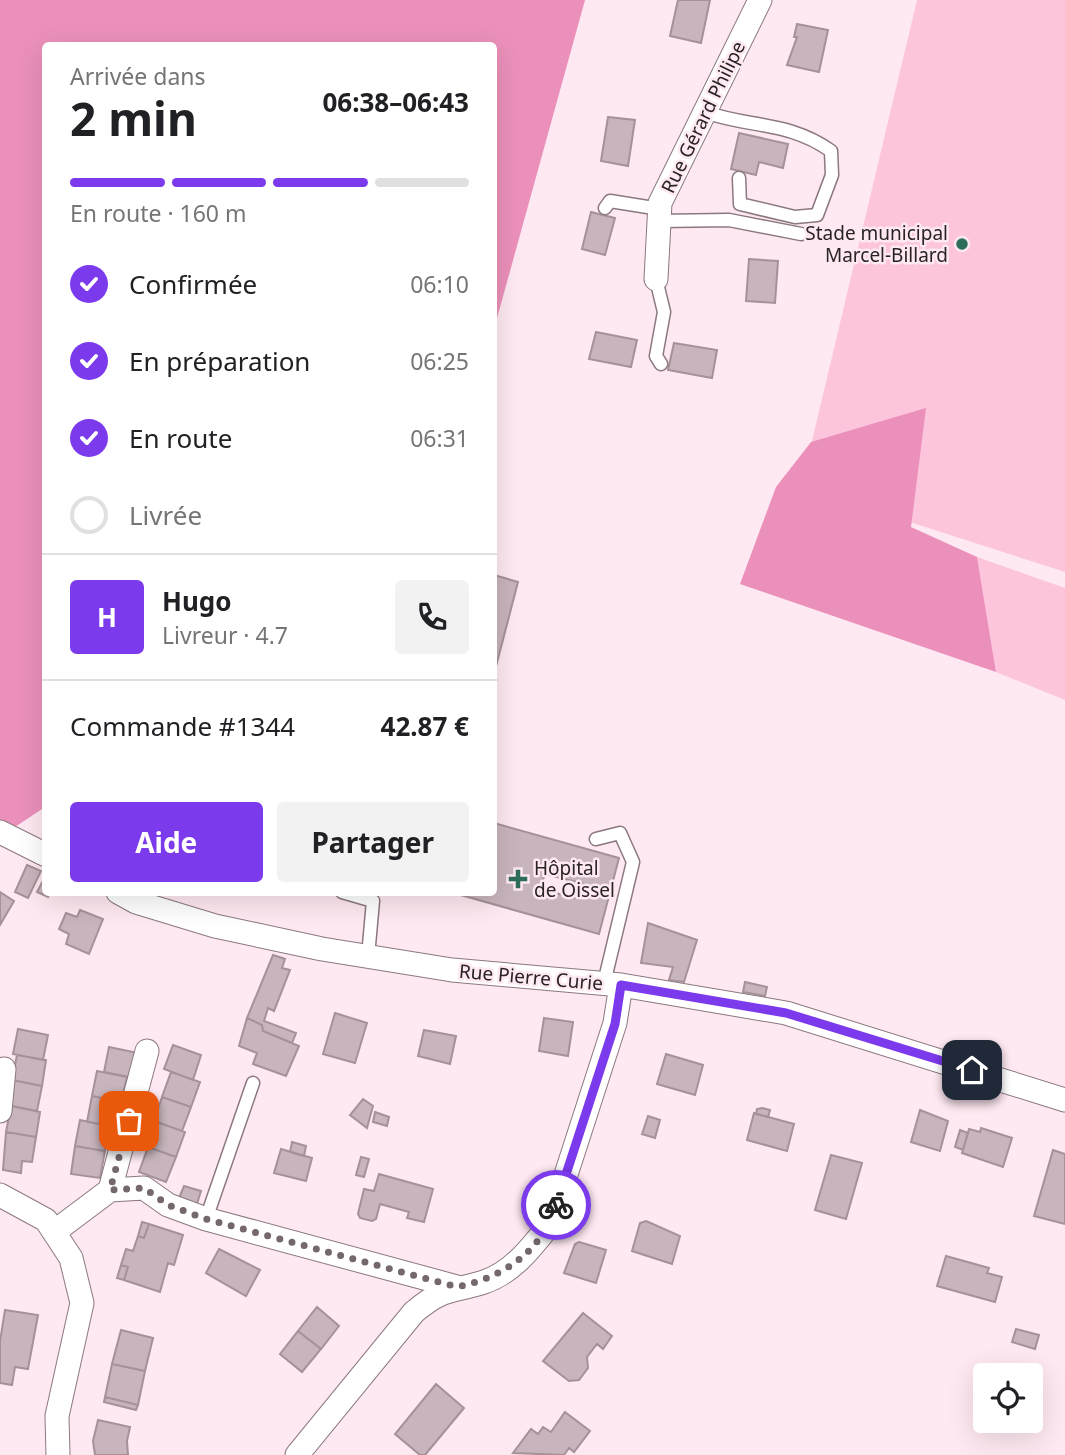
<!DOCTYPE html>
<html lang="fr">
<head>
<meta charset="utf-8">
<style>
  body { margin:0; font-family:"Noto Sans",sans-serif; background:#f2f2f2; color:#202124; height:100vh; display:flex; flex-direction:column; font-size:26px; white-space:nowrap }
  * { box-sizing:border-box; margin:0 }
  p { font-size:23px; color:#757577 }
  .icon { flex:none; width:38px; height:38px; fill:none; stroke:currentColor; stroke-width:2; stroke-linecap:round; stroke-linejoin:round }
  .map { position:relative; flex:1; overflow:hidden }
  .side { position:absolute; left:42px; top:42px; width:455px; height:854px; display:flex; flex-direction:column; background:#fff; border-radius:7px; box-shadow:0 7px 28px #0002 }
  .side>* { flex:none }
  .fabs { position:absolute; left:973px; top:1363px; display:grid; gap:14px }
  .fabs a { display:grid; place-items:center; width:70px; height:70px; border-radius:7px; background:#fff; box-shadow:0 7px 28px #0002; font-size:35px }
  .pin { position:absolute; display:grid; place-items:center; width:60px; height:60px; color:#fff; margin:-30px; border-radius:14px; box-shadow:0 4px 10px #0006 }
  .courier { position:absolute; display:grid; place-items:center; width:70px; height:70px; margin:-35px; border:5px solid #7c3aed; border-radius:50%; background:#fff; color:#222; box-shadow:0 2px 9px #0007 }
  .summary em { font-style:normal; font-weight:700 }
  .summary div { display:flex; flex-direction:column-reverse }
  .summary { display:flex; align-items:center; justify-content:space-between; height:119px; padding:0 28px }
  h1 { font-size:46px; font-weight:700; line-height:52px }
  .bar { display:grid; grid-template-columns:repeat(4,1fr); gap:10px 7px; align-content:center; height:84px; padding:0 28px }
  .bar i { height:9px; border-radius:5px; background:#e0e0e0 }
  .bar .active { background:#7c3aed }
  .bar p { grid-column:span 4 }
  .line { display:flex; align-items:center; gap:18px; padding:0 28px; border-top:2px solid #e0e0e0 }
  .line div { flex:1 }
  .round { display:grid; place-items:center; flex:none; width:74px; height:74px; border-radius:7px; background:#f2f2f2 }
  ol { padding:0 28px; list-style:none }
  li { display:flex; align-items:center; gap:21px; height:77px }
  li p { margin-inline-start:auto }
  li .icon { padding:7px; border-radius:50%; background:#7c3aed; color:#fff; stroke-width:4 }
  li:last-child { color:#757577 }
  li i { width:38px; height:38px; border:4px solid #e0e0e0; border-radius:50% }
  .action { display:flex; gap:14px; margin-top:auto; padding:14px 28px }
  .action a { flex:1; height:80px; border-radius:7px; background:#7c3aed; color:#fff; font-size:28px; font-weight:700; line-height:80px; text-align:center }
  .action a+a { background:#f2f2f2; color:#202124 }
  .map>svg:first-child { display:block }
  .green { fill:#fcc5dc }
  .forest { fill:#eb90ba }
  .building { fill:#c8b4bc; stroke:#a59199; stroke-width:2; fill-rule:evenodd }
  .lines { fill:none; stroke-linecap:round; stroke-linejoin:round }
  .service-casing { stroke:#8b7880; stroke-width:15 }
  .minor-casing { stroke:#8b7880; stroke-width:25 }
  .service { stroke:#fff; stroke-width:12 }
  .minor { stroke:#fff; stroke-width:23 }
  .done { stroke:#74686d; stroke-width:7; stroke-dasharray:0 12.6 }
  .route { stroke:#7c3aed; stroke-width:9 }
  .poi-dot { fill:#2d6d5a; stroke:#fee8f1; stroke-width:2.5 }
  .labels { text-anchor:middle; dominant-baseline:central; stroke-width:5; stroke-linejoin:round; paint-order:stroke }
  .street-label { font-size:19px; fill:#2a2326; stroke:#fee8f1 }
  .poi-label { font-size:19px; fill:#2a2326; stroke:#fee8f1; text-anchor:end }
</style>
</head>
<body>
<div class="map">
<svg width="1065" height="1455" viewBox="0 0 1065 1455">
  <rect width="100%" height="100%" fill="#fee8f1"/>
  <!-- green -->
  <path class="green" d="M917,0h148v572l-264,-85z
    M977,557l88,31v112l-69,-28z"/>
  <!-- forest -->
  <path class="forest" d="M0,0h585l-91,329v-283h-448l-1,761 -45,30z
    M926,408l-15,119 66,30 19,115 -256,-88 36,-97 35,-45z"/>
  <!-- building -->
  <path class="building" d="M678,0h32l-9,43 -31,-7z
    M797,24l31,6 -9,42 -32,-7 10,-28h-3z
    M608,117l27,3 -7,46 -27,-5z
    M739,133l49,11 -5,24 -24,-6 -3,13 -25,-6z
    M591,212l24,6 -10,37 -23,-6z
    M749,259l29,2 -3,42 -29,-2z
    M596,332l41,8 -6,27 -42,-8z
    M674,343l43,7 -5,28 -44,-8z
    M494,575l24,7 -24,92z
    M494,823l125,35 -20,76 -149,-42h44zM545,874l39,10 -5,15 -39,-10z
    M27,865l14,6 -13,27 -13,-6z
    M46,875v17h4l-2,5 -11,-5z
    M0,892l14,9 -14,24z
    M80,910l23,9 -14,35 -23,-10 3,-10 -10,-5 7,-16 11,4z
    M648,923l49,17 -13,42 -15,-2 4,-13 -32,-4z
    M273,955l12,4 -3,9 8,2 -16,41 -6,-3 -4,13 32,12 -4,10 -29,-12 -1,-6 -15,-7z
    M745,982l22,5 -2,9 -22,-4z
    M335,1013l32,10 -12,40 -32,-9z
    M247,1018l15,7 1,6 36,15 -13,30 -33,-12 4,-11 -18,-7z
    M544,1018l29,4 -5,34 -29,-5z
    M18,1029l30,6 -5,25 -30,-6z
    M424,1030l32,6 -6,28 -32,-8z
    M173,1045l28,10 -8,25 -29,-11z
    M109,1047l29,6 -4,25 -30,-6z
    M666,1054l37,11 -8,30 -38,-11z
    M17,1055l29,5 -4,26 -30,-6z
    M97,1071l30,6 -6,25 -29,-6z
    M171,1072l29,10 -9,25 -29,-10z
    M12,1080l30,6 -5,25 -30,-6z
    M92,1096l29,6 -4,25 -30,-5z
    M162,1097l29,10 -9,24 -28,-10z
    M363,1099l10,7 -6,22 -17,-13z
    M11,1106l29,6 -4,25 -30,-5z
    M762,1108l8,2 -2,7 -12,-3 1,-5z
    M920,1110l28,11 -8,30 -29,-9z
    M375,1112l14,5 -2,9 -14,-4z
    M754,1113l40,11 -7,27 -40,-11z
    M648,1116l12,4 -5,18 -13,-4z
    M80,1120l29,6 -4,25 -30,-5z
    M157,1122l28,10 -9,25 -28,-10z
    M981,1128l31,10 -9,29 -41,-14 7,-24 11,3z
    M960,1130l8,3 -5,17 -8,-3z
    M6,1132l30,5 -4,25 -10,-1 -1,12 -18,-3z
    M292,1142l14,4 -2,10 -14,-4z
    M75,1146l30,5 -5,27 -29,-4z
    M148,1147l28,10 -10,25 -27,-10z
    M281,1149l31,9 -6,23 -32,-8z
    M1053,1150l12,4v70l-31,-8z
    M831,1155l31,8 -16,56 -31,-9z
    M361,1157l8,2 -5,18 -8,-2z
    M379,1174l54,15 -9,33 -17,-4 2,-6 -29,-8 -4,15 -4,2 -12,-3 -2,-4 6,-25 10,2z
    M184,1186l17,5 -4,13 -18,-6z
    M646,1221l34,15 -8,28 -40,-13 8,-28z
    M142,1222l7,2 -5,14 -6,-2z
    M149,1224l34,11 -9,30 -6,-2 -8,29 -36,-12 4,-13 -7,-2 5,-16 7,2 5,-15 6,2z
    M579,1242l27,8 -10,33 -32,-10 11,-29z
    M219,1249l41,21 -14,26 -40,-23z
    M946,1256l43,12 -2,5 15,4 -7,25 -58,-16z
    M121,1265l7,2 -4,13 -7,-2z
    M317,1307l22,19 -18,23 -23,-18z
    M5,1310l33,5 -10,54 -13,-2 -3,18 -12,-2v-42z
    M583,1313l29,23 -9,13 -6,-5 -10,13 1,11 -9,12 -10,1 -26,-20z
    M1016,1329l23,6 -4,14 -23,-7z
    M121,1330l32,8 -8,33 -33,-7z
    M298,1331l23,18 -19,23 -22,-18z
    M112,1364l33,7 -7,34 -33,-8z
    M436,1384l28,24 -39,47h-5l-25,-21z
    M105,1397l33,8 -2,5 -32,-8z
    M565,1412l25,19 -16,21 -5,-4 -5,7 -51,-2 18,-24 7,5 5,-7 8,5z
    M98,1420l32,7 -3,14 1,14h-33l-2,-14z"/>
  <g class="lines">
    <!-- service casing -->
    <g class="service-casing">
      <path id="service" d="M705,112c45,16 84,9 126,39l1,24 -15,40 -22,2 -55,-13 -1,-26
        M605,208l5,-7 50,8
        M659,221l70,-1 72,14
        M656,279l8,33 -8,44 5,8
        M596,839l24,-6 13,29 -29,121
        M342,892l31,9 -5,55
        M206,1219l47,-136"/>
    </g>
    <!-- minor casing -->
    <g class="minor-casing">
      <path id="minor" d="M656,279l4,-76 100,-203
        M0,832l46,23
        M118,892l18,10 79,24 107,23 130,21 169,15 165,28 279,87
        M0,1111l4,-42
        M110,1190l34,-2 24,17 38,14 251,68
        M0,1195l46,25 25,38 11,45 -25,113 1,39
        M54,1232l56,-42 37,-139
        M297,1455l117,-143c30,-25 35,-19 70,-30 28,-9 48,-35 66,-58l65,-201 6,-38"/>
    </g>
    <!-- service -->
    <use href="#service" class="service"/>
    <!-- minor -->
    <use href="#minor" class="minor"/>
  </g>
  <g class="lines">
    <!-- done -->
    <path class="done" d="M129,1121l-19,69 34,-2 24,17 38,14 251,68c45,-9 86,-36 99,-82"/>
    <!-- route -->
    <path class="route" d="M556,1205l59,-181 6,-39 165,28 186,57"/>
  </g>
  <!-- markers -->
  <g class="poi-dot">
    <circle cx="962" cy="244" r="7"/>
    <path d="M514.5 868.5h7v7h7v7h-7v7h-7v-7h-7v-7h7z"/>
  </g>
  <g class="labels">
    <!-- street labels -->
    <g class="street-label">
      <text transform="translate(703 117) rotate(-64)">Rue Gérard Philipe</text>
      <text transform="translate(531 977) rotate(5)">Rue Pierre Curie</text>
    </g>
    <!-- poi labels -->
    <g class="poi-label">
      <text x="948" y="233">Stade municipal<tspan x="948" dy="22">Marcel-Billard</tspan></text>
      <text x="534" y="868" text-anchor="start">Hôpital<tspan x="534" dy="22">de Oissel</tspan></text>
    </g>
  </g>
</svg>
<div class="fabs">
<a><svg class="icon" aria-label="locate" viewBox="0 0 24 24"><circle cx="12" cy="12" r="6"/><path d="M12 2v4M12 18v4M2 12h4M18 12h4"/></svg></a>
</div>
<div class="pin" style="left:129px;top:1121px;background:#ea580c"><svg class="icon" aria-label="bag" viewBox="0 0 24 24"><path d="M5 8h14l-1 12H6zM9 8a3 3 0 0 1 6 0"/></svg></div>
<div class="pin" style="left:972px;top:1070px;background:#1f2937"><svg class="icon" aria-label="home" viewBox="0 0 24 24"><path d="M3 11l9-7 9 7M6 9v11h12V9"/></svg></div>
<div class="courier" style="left:556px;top:1205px"><svg class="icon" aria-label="bike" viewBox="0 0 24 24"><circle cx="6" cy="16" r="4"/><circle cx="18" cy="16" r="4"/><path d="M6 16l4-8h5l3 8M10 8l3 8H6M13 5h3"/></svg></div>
<section class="side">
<div class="summary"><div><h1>2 min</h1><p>Arrivée dans</p></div><em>06:38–06:43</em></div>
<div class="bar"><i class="active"></i><i class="active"></i><i class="active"></i><i></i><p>En route · 160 m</p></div>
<ol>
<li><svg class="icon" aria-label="check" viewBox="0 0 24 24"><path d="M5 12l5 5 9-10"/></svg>Confirmée<p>06:10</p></li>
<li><svg class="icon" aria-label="check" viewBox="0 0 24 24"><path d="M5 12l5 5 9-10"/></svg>En préparation<p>06:25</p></li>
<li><svg class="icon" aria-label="check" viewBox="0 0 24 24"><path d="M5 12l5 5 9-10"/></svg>En route<p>06:31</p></li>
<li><i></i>Livrée</li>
</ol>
<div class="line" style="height:126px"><b class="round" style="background:#7c3aed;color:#fff">H</b><div><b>Hugo</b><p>Livreur · 4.7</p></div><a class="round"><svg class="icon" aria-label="phone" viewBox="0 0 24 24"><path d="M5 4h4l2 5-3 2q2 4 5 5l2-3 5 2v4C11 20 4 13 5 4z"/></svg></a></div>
<div class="line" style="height:91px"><div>Commande #1344</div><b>42.87 €</b></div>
<div class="action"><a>Aide</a><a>Partager</a></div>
</section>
</div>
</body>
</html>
